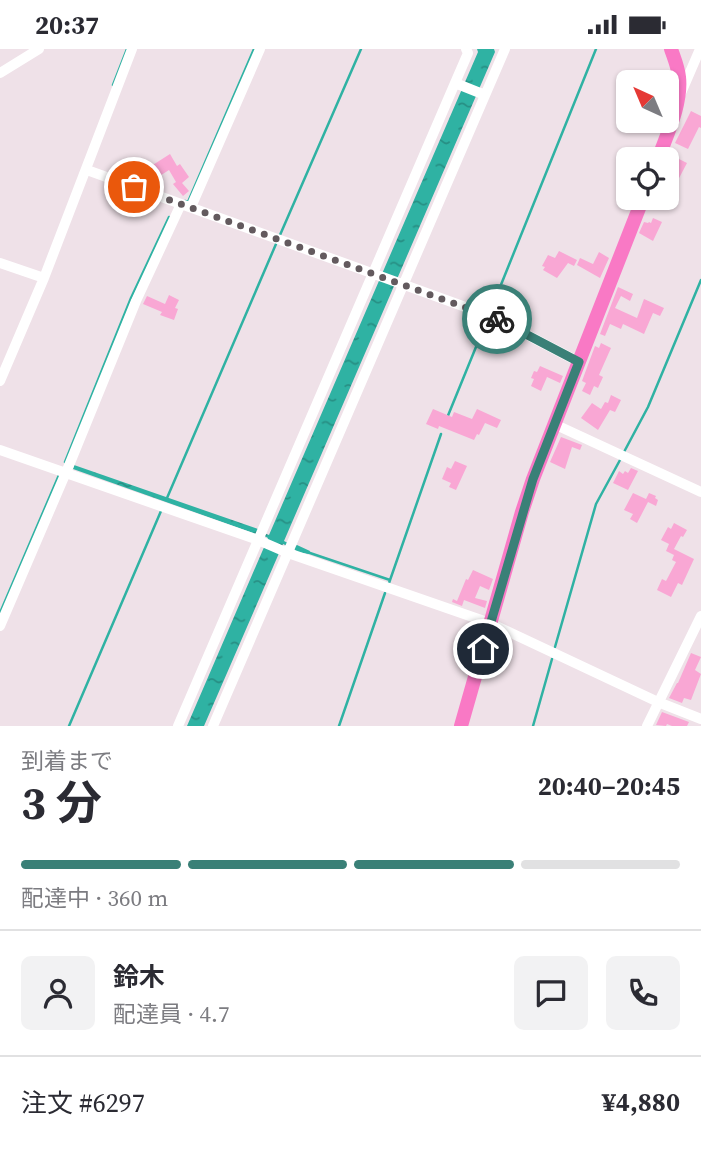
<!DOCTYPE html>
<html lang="ja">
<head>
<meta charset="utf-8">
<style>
  body { margin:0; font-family:"Source Serif 4","Noto Sans JP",serif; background:#f2f2f3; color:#2b2b33; height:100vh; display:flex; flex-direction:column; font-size:26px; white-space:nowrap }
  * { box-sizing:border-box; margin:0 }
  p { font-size:23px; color:#7c7c81 }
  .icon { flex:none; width:38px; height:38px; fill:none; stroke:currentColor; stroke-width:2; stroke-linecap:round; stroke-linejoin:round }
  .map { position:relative; height:677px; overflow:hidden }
  .side { display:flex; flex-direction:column; background:#fff; flex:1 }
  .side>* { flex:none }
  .needle { width:46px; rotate:316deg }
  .tools { position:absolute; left:616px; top:21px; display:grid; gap:14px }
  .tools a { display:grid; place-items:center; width:63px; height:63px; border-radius:10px; background:#fff; box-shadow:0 2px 5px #0004; font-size:35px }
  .pin { position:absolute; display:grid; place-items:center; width:60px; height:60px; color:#fff; margin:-30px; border:4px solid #fff; border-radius:50%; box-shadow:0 2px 7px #0007 }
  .courier { position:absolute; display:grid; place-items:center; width:70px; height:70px; margin:-35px; border:5px solid #3a8077; border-radius:50%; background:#fff; color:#222; box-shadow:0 2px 9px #0007 }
  .summary em { font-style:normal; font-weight:700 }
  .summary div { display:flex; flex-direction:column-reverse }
  .summary { display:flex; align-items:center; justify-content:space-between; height:119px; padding:0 21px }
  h1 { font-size:46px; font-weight:700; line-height:52px }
  .bar { display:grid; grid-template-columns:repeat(4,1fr); gap:10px 7px; align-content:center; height:84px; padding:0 21px }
  .bar i { height:9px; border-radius:5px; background:#e1e1e2 }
  .bar .on { background:#3a8077 }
  .bar p { grid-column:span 4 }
  .line { display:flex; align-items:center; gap:18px; padding:0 21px; border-top:2px solid #e1e1e2 }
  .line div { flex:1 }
  .round { display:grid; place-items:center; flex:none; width:74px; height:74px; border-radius:10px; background:#f2f2f3 }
  .status { display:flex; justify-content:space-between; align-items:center; height:49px; padding:0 35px; background:#fff; direction:ltr }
  .status svg { height:19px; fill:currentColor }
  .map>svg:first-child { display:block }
  .water { fill:url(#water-ripples) }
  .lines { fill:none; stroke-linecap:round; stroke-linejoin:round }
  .stream { stroke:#2fb2a3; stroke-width:2.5 }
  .building { fill:#f9a7d4 }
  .minor { stroke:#fff; stroke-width:10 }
  .highway { stroke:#f979c5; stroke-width:14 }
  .done { stroke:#635a5e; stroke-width:7; stroke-dasharray:0 12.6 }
  .route { stroke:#3a8077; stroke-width:9 }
</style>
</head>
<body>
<div class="status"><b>20:37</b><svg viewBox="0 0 49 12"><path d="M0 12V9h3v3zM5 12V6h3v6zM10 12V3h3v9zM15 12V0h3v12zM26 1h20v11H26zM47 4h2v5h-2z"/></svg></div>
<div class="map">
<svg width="701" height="677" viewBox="0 0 701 677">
  <defs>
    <pattern id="water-ripples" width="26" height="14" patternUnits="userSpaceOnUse" patternTransform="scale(1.75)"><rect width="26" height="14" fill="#2fb2a3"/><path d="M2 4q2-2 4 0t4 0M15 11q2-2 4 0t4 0" fill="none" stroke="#278f84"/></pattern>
  </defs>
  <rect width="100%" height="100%" fill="#efe1e8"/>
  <!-- water -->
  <path class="water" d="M477,0h17l1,3 -211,489 10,5 3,-1 13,6 -1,3 -12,-2 -3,-3 -11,-5 -79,182h-17l81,-188 -11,-6 -1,2 -183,-65 1,-4 184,64v2l11,4 209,-483z"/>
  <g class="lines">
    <!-- stream -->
    <path class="stream" d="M113,36l14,-36
      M185,152l3,1 66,-153
      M280,186l81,-186
      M490,263l106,-263
      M447,369l40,-98
      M624,403l24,-45 53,-127
      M65,413l66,-164 38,-81
      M167,449l109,-254
      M307,503l83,28
      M389,534l52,-149
      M0,564l59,-138
      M555,598l41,-143 24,-44
      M69,677l92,-215
      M339,677l46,-133
      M533,677l19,-67"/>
  </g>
  <!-- building -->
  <path class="building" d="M691,62l10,5v12l-2,-1 -11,22 -13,-6z
    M170,105l7,12 3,-2 9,13 -7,6 7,8 -6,5 -10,-12 3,-2 -7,-12 -14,9 -7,-11z
    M675,108l12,6 -10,19 -10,-5 5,-9 -2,-1z
    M653,169l9,4 -9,19 -14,-8 5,-11 4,1 1,-1 2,1z
    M559,202l18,9 -3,6 -6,-3 -11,15 -14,-8 2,-3 -3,-1 6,-11 7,3z
    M599,203l10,6 -9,20 -23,-13 3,-7 13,6z
    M618,238l15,7 -3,7 -9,-5 -6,12 22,10 7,-19 20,9 -4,8 -7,-3 -9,21 -21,-10 -2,5 -11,-5 -5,12 -5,-2z
    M169,246l10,5 -4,8 3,1 -4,11 -14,-5 2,-3 -19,-8 4,-8 18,8z
    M601,294l10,5 -12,27 4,2 -5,11 -4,-2 -4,9 -8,-4 4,-8 -4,-2 13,-35 4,2z
    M540,317l23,10 -3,7 -13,-6 -6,14 -10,-5 3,-7 -3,-1 3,-7 3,1z
    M611,346l10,5 -6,12 -5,-2 -12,20 -17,-12 11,-15 9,6 4,-7 3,1z
    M433,360l19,8 2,-5 18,7 5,-10 24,11 -4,8 -12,-5 -6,12 -2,-1 -3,6 -35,-14 -1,3 -12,-5z
    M561,388l21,8 -2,5 -8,-3 -7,22 -15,-7z
    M455,412l12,5 -11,24 -7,-3 2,-4 -9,-4 5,-12 4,2z
    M631,419l7,3 -10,19 -15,-7 6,-12 4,3 2,-3 3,2z
    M633,444l13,6 3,-6 7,3 -1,2 3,2 -2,6 -8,-4 -11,21 -7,-4 3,-5 -9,-4z
    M674,474l13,7 -4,7 -2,-1 -7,13 20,10 -12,26 -4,-2 -7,14 -14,-7 5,-11 4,2 10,-19 -4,-2 2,-5 -8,-4 3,-7 -8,-4 7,-13 3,2z
    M473,521l20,9 -4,11 -9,-4 -5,12 12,3 -2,7 -21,-8 -2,6 -10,-4 1,-3 4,2 9,-22 2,1z
    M691,604l10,4 -6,13 6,4 -10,26 -7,-2 -2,5 -13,-5 8,-15h1z
    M662,663l27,10 -2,4h-15l-5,-2 -1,2 -10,-1z"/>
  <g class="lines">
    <!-- minor -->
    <path class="minor" d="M0,24l39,-24
      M455,34l30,12
      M681,44l19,-44
      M87,121l406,147 86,45
      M191,158l69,-158
      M0,214l44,15
      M0,332l44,-103 88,-229
      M554,375l147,68
      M0,401l258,90 30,13 202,70 168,79 43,17
      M0,577l70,-163 66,-162 45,-97
      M178,677l277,-643 13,-30 -2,-4
      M213,677l292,-677
      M647,677l54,-110"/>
    <!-- highway -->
    <path class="highway" d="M658,110c9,-25 24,-55 21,-82 -1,-10 -5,-19 -8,-28
      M461,677l61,-214 11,-33 110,-281"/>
  </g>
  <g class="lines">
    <!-- done -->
    <path class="done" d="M134,138l363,132"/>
    <!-- route -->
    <path class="route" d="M483,600l50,-170 46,-117 -82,-43"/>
  </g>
</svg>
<div class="tools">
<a><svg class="needle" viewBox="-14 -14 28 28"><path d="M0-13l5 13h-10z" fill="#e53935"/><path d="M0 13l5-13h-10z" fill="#7c7c81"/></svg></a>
<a><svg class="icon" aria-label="locate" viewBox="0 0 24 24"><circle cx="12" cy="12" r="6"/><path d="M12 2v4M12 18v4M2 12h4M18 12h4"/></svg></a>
</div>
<div class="pin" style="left:134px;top:138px;background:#ea580c"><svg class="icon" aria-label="bag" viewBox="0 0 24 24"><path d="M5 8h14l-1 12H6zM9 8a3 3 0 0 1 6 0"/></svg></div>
<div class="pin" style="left:483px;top:600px;background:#1f2937"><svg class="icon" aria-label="home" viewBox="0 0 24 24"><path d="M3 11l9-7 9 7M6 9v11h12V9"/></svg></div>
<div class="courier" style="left:497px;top:270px"><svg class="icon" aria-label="bike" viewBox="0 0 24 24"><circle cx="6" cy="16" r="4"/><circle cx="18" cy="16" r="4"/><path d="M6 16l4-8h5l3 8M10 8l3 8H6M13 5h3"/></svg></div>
</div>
<section class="side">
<div class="summary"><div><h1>3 分</h1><p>到着まで</p></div><em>20:40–20:45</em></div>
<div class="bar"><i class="on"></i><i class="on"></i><i class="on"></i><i></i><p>配達中 · 360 m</p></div>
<div class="line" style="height:126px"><a class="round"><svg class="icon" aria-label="person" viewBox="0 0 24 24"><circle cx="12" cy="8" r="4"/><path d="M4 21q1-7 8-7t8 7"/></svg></a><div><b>鈴木</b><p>配達員 · 4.7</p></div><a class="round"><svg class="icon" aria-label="chat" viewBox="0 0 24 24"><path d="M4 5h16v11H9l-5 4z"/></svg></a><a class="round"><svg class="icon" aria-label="phone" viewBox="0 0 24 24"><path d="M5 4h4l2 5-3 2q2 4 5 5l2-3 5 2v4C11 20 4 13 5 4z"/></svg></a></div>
<div class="line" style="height:91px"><div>注文 #6297</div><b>¥4,880</b></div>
</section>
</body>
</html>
